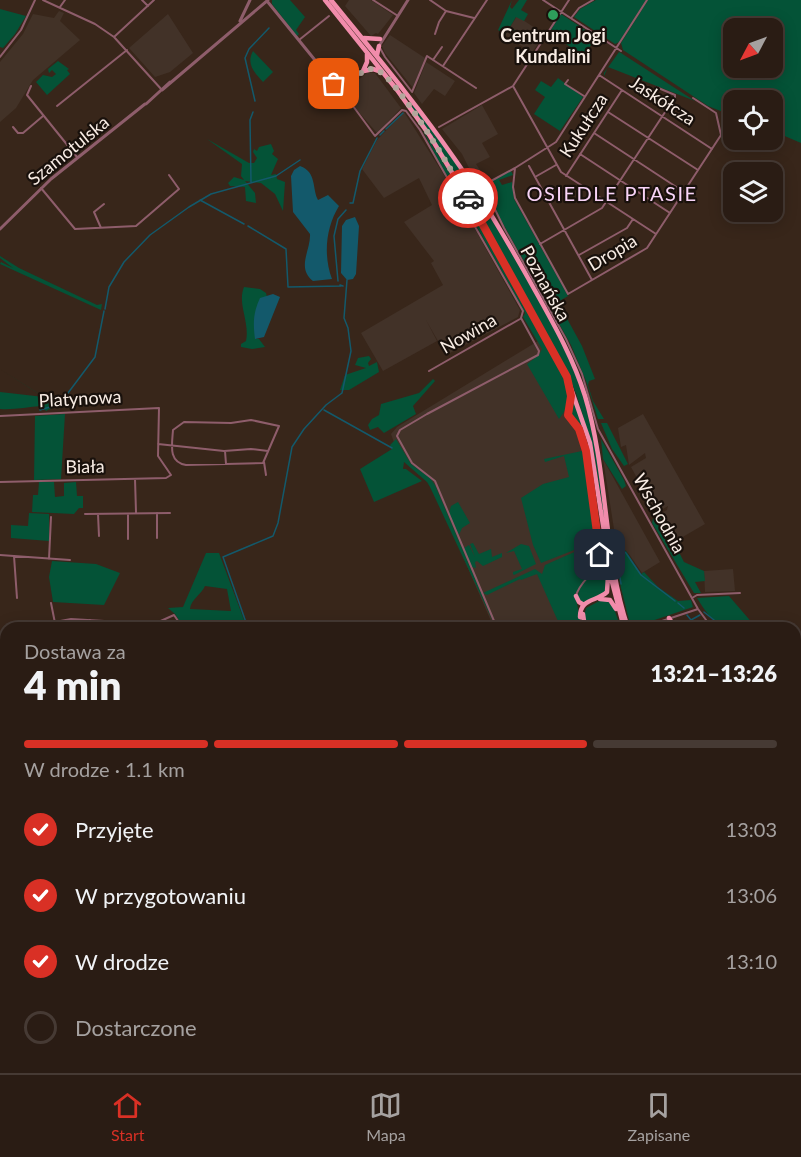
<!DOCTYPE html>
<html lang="pl">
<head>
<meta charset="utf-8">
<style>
  body { margin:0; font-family:Lato,sans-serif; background:#362922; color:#f1f3f6; height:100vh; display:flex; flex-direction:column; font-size:22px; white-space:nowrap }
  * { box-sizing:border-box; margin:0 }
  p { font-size:20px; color:#a5a1a0 }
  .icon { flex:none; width:33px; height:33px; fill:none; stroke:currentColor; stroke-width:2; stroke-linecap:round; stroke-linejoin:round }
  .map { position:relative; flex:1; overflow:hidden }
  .sheet { position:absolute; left:0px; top:622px; width:801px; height:452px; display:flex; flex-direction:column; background:#2a1c14; border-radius:18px 18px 0 0; box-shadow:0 3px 15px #0003,0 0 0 2px #463a34 }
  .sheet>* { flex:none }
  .needle { width:39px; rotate:229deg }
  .controls { position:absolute; left:723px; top:18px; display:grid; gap:12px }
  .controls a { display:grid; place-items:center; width:60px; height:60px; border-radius:12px; background:#2a1c14; box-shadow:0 3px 15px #0003,0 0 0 2px #463a34; font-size:30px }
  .pin { position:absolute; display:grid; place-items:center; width:51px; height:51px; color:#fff; margin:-26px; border-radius:12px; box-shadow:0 3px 9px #0006 }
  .courier { position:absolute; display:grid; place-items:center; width:60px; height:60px; margin:-30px; border:4px solid #d93025; border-radius:50%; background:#fff; color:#222; box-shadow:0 2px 8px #0007 }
  .summary em { font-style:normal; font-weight:800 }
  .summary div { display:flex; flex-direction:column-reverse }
  .summary { display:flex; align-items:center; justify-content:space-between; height:102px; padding:0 24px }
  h1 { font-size:39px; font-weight:800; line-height:45px }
  .bar { display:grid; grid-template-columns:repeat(4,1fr); gap:9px 6px; align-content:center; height:72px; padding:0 24px }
  .bar i { height:8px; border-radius:4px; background:#463a34 }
  .bar .selected { background:#d93025 }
  .bar p { grid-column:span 4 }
  ol { padding:0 24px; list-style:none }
  li { display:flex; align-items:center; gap:18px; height:66px }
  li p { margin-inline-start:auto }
  li .icon { padding:6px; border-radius:50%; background:#d93025; color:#fff; stroke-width:4 }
  li:last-child { color:#a5a1a0 }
  li i { width:33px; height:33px; border:3px solid #463a34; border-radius:50% }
  .menu { display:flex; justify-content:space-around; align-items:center; height:84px; border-top:2px solid #463a34; background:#2a1c14; font-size:16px; color:#a5a1a0 }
  .menu a { display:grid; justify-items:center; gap:3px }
  .menu .selected { color:#d93025 }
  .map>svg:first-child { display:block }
  .commercial { fill:#423228 }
  .education { fill:#423227 }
  .green { fill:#045337; fill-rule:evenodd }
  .water { fill:#13596b }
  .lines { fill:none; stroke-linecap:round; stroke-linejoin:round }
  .stream { stroke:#13596b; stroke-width:1.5 }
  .minor { stroke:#8e5d6b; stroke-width:2 }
  .tertiary { stroke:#8e5d6b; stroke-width:3 }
  .primary { stroke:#f18cab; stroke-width:4.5 }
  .motorway { stroke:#fcb2c7; stroke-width:6 }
  .done { stroke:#b5a79d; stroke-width:6; stroke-dasharray:0 10.8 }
  .route { stroke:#d93025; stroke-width:8 }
  .leisure-dot { fill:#2e9e5b; stroke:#19110c; stroke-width:2 }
  .labels { text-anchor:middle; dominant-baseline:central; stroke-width:4.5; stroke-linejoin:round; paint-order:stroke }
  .poi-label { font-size:18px; font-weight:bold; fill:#f8ece4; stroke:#19110c }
  .street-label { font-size:18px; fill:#f8ece4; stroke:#19110c }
  .neighbourhood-label { font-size:20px; letter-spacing:1.5px; fill:#f8d4f7; stroke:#19110c }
</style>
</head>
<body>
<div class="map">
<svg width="801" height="1073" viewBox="0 0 801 1073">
  <rect width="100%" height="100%" fill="#38261a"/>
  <!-- commercial -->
  <path class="commercial" d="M349,0h22l22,15 -15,19 -2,-1 -5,3 -26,-30z
    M168,14l25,39 -23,19 -15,5 -26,-29z
    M517,16l27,18 -12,19 -27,-18z
    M390,35l35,23 -12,30 -28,-35 -3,-7z
    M426,62l29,19 -10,15 -11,-7 -12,15 -8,-11z
    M368,72l7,1 26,35 -24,25 -26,-30 -6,-12z
    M482,105l16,29 -16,9 8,14 -14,7 10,16 -2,1 -7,-12 -6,3 -9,-18 -20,-25z
    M404,112l47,74 69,124 -2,7 -72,38 -20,-35 11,21 -54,30 -22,-38 82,-48 -12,-22 3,-2 -30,-39 28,-17 -13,-27 -35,20 -22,-29 15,-29z
    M543,338l22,41 20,57 19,119 -30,37 7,36h-87l-63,-145 -13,-9 -22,-26 -5,-14 6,-7z
    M643,414l62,110 -31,18 -15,-28 8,-4 1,-4 -12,7 -25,-46 15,-9 -1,-5 -16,12 -3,-20 -5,2 -3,-19z
    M603,459l57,103 -18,11 -13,-19 -5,-5 -7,-1z
    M733,569l2,22 -30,1 -1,-21z"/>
  <!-- education -->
  <path class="education" d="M59,11l5,2 -4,8 20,19 -47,40 -17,28 -16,14v-60l23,-28 10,-20 21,4z"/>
  <!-- green -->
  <path class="green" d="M272,0h18l15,17 -9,13 3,4 -2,2 -25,-32z
    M512,0l-2,7 2,2 7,-9h8l-6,10 7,4 -4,7 -8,-4 -6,10 5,3 -3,4 -5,-3 -2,4 -7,-5z
    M596,0h50l-27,42 -4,2 -41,-27 6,-8z
    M648,0h153v143l-28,-12 -1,-31h-38l-1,16 -25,-10 -85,-56 -2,-7zM734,28h38v40h-38z
    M0,9l26,7 -11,18 -12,14 -3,-1z
    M561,14l35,23 -12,19 -35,-23z
    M253,51l20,21 -10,10c-9,-10 -17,-18 -10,-31z
    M619,52l2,1 74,48 -87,-34 -4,9v-3z
    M58,61l11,8 -2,1 3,4 -23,21 -11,-13 7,-7 9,2 4,-3 -4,-4 -3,3 -1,-4z
    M558,78l25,19 -23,34 -26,-17 11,-17 -10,-7 6,-9 10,6z
    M414,105c44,58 82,120 118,184 17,31 37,63 48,98 20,62 24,129 33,193l-19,-128 -18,-59 -17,-36 -86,-155 -62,-95z
    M422,129l48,77 3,10 7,8 85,155c6,15 5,27 -6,40l-32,-55 12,-9 3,-6 -19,-32 2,-4 -57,-102 -1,-5 -25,-38z
    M207,139l42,24h5l3,-5 -4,-6 1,-3 3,2 2,-4 12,-3 3,7 -2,3 6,5 -7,16 5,-1 1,5 8,3 -2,29 -8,-17 -14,-11 -16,-2 10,12 1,10 -10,-2 -1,-14 -15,-1 -2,-3 6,-6 10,3 -3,-4 1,-12z
    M511,171l2,4 -14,5 3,5 10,-3 2,17 54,97 -10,6 24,44 13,33 -6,2 -1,4 5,16 11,18h-6l-12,-38 -15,-36 -70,-125 -12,-27 1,-11z
    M0,256l19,12 78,37 5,-1 -1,6 -101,-46 1,-2 12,6 -13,-10z
    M244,287l16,2 6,4 1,4 -11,42h3l6,8 -13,2 -11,-2v-3l5,-3c4,-19 -9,-37 -2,-54z
    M369,356l2,3 -3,4 1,3 8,-4 2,10 -30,18h-9l5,-15 21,-7 -11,-3 3,-7z
    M0,369l53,34 9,-5 1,4 -17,9 -4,-5c-15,1 -28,4 -42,3v-17l44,5z
    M433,379l2,2 -22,25 3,8 -32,19 -6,-6 -8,3 -2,-5 4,-6 7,-4 2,-11 38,-11z
    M573,396l16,52 19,137 -2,7 -23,11 -5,-5c0,-17 21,-25 23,-43l-14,-104 -8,-25 -10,-12z
    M65,414l-4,65 -27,1 1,-64z
    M601,423h6l21,41 -4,2 -12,-17z
    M396,439l15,25 19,14 5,7 61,143 -66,-141 -3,-5 -23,-20 -1,7h3l16,12 -48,21 -14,-33 32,-20 -2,-4z
    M601,439l23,41 2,6 -4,3 -19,-30z
    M582,451l3,2 11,85 -9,7 -46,18 -8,-18 -12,-47 22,-14 26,-7 -5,-21 -19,6 -1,-3z
    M39,482h15l1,15 9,-1v-13l12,-1 1,14h6v12h-4l-5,6 -42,-2 1,-17h5z
    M458,502l12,21 -8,5 -3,7 -10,-22 2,-7z
    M29,513l20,1v27l-38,-3v-13l17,1z
    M660,515l24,47 20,9 1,10 -10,1 6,11h-7l-42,-70 1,-4z
    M597,542v22l-22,30 7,34h-21l-24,-54 -16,6 -1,-1 -33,16 -4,-2 52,-24 7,5 3,-9z
    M473,543l6,11 12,-5 1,8 10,-4v4l-19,9 -6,-5 -2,1 1,6 -4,-1 -8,-19 5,-3 6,12 -5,-13z
    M521,544l8,2 7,18 -22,11 -1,-1v-2l9,-3 -8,-18 -8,2z
    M614,548l12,3 15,23 3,-2 14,15 20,14 13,-1 2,7 -62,21 -10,-40z
    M206,553h13l28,75h-63l-9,-14 -7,-6 15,-1zM205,586l22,3 4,22 -41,-2c1,-10 11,-14 15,-23z
    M52,561l44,3 24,9 -16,32 -51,-3 -4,-25z
    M729,596l25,29 -5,3c-29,1 -36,-4 -52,-30z
    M603,599l4,1 6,6 8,22h-35l-2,-11 2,-9z"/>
  <!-- water -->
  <path class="water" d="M300,166c17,6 12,23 18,34l10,-5 11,11c-13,21 -16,49 -7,73l-19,2c-17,-13 -2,-31 -3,-47l-17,-22 -2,-36 3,-6z
    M355,217l4,9 -3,48 -3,5 -6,1 -6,-7 1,-47 4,-6z
    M273,294l7,3 -16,40 -9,2c-2,-16 -2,-26 5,-41z"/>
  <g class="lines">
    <!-- stream -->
    <path class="stream" d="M255,101l-10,-43 4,-9 20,-21
      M386,129l17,-16
      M380,135l4,-4
      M251,182l-1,-62 3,-8
      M200,200l44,24
      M350,203h3l7,-32 17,-33
      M248,226l38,23 2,38 53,-1
      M338,281l-4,-45 4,-17 8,-9
      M340,285l3,1
      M105,309l4,-22 15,-25 26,-27 39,-28 22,-13 65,-18 24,-16
      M68,393l27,-36 9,-46
      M40,410l13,-4 13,-10
      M324,410l68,38
      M615,549h5l6,4 15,22 34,26
      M616,550l5,34
      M592,551h4
      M602,551l4,29
      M678,603l6,5
      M704,612l20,16
      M687,615l4,5 9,-5
      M248,628l-25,-71 50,-21 5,-13 14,-76 12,-18 22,-24 16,-12 9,-42 -3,-23 -4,-10 3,-38
      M175,1073l3,-5"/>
    <!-- minor -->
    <path class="minor" d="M43,0l52,24 19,13 48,53
      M142,0l6,6
      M373,0l25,16
      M430,0l16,11 28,7
      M543,0l78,51
      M647,0l-91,142 -41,26 -35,19 9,10 15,31 62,111 16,35 16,55 100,180 14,19
      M60,7l5,-7
      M572,17l7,-9 14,-8
      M435,34l4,-12 7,-11
      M114,37l40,-37
      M299,40l30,-24
      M380,48l5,9 27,35 15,-36 49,32
      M0,57l21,-27 14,-30
      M433,60l9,-13
      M443,66l44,-66
      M599,75l113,74
      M568,80l-3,4 19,12
      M31,86l-4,9 50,62
      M513,86l48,86 95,62
      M339,87l36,49 27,-26 4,1 14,19 103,181 -2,7
      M57,106l70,-56
      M608,112l90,58
      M13,127l5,6h5l20,-17
      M439,127l74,-41 56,-86
      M594,133l90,59
      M580,154l90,59
      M529,166l63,114
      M515,168l-2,19 2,11 53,96 79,-46 74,-113 -5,-22 -23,-15
      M566,176l56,-86
      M535,177l21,-12
      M41,188l34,41 61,-3 43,-37 -10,-14
      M101,228l-7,-16 10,-8
      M540,244l62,-36 73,-111v-2l-19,-8
      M579,255l48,-27 6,-9
      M429,371l91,-52
      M570,406l-2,9 11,14 7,22 14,102c0,19 -20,26 -24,43
      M0,416l159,-8 -1,48 13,19 -5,3 -166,4
      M251,420l28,6 -16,37 -77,2c-18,-3 -14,-20 -13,-35l11,-8 47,1z
      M158,444l66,7 27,-2 17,2
      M225,451l1,13
      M264,462l2,13
      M135,479l1,33
      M85,514l85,-1
      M98,514l1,22
      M128,514v25
      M157,538v-25
      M0,555l70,5
      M14,556l3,42
      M49,559l2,-42
      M692,598l5,-3 43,-2
      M51,603l5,25
      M580,616l3,12
      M55,622l16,-3 83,5 20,-9 9,13
      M89,628l1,-8
      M122,628v-6
      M497,628l-62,-147 -23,-18 -15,-27 3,-6 27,-16 111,-59 1,-4 -18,-33
      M641,628l57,-19
      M795,716l6,7
      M795,733l6,-5
      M795,750l6,21
      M0,785l6,1
      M0,787h6
      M795,815l6,-5
      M795,861l6,2
      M0,862h6
      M0,955h6
      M0,972l1,6
      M0,1029l6,1
      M527,1068l4,5
      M602,1068l6,5
      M713,1068l1,5
      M794,1068v5
      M568,1073l3,-5
      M653,1073l18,-5"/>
    <!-- tertiary -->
    <path class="tertiary" d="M267,1l69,85 8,1 19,-16
      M240,21l10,-21
      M379,46l29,-46
      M162,90l106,-90
      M146,104l24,-22
      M0,229l51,-50 94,-75
      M0,640l6,40
      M0,769l6,-35"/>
    <!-- primary -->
    <path class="primary" d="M325,0l72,90 33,46 56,93 81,148 23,66 22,139 12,46
      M331,0c42,52 85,103 123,158 27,38 51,79 74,120 21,38 44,76 57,118 23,76 18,158 43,232
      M364,38l16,1
      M377,55l2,-9
      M363,71l4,-9v-8
      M364,71l9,-2 9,3
      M570,406v-18
      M576,596l3,6 5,3
      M600,599l10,1 6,9
      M583,614l2,14
      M580,617c0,-19 16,-15 27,-25l1,-16
      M669,618l6,10
      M795,982l6,55
      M795,1031l5,42"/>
    <!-- motorway -->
    <path class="motorway" d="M795,872l6,4
      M795,882h6
      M795,930l6,-3
      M795,958l6,6
      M798,1007l3,-21
      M580,1073l4,-5
      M588,1073l5,-5"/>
  </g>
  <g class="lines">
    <!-- done -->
    <path class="done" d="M334,84l4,3c14,0 21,-20 36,-18 20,2 81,108 94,129"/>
    <!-- route -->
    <path class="route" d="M468,198l99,179 4,19 -3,19 11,14 7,22 14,104"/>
  </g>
  <!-- markers -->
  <circle class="leisure-dot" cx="553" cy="15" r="6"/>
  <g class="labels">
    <!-- poi labels -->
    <g class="poi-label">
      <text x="553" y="35">Centrum Jogi<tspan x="553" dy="21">Kundalini</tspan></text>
    </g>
    <!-- street labels -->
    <g class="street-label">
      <text transform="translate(663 100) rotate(33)">Jaskółcza</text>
      <text transform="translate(583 125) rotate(-57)">Kukułcza</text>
      <text transform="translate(68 150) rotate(-39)">Szamotulska</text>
      <text transform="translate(612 252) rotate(-31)">Dropia</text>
      <text transform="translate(546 283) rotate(61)">Poznańska</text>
      <text transform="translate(468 333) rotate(-30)">Nowina</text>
      <text transform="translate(80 398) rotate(-3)">Platynowa</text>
      <text transform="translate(85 466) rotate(-1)">Biała</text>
      <text transform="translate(660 513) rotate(61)">Wschodnia</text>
    </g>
    <!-- neighbourhood labels -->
    <g class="neighbourhood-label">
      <text x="612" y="193">OSIEDLE PTASIE</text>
    </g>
  </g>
</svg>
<div class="controls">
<a><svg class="needle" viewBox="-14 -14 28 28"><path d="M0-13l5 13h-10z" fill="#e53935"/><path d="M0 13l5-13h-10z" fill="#a5a1a0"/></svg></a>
<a><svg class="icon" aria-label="locate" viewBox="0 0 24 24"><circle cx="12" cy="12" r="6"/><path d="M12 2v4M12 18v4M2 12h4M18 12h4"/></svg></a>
<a><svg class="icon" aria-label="layers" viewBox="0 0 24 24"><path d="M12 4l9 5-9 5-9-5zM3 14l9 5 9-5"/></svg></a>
</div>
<div class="pin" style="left:334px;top:84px;background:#ea580c"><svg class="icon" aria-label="bag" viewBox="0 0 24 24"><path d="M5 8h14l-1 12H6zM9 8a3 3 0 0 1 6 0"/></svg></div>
<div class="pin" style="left:600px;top:555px;background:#1f2937"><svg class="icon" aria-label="home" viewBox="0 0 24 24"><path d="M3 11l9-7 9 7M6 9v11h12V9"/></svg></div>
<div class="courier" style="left:468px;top:198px"><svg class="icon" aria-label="car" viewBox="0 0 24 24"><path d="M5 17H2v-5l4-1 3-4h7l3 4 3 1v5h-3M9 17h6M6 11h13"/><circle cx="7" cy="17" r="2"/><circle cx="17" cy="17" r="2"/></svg></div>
<section class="sheet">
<div class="summary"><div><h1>4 min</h1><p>Dostawa za</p></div><em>13:21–13:26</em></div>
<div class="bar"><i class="selected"></i><i class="selected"></i><i class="selected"></i><i></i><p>W drodze · 1.1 km</p></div>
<ol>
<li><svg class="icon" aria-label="check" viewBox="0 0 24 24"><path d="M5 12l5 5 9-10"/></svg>Przyjęte<p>13:03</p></li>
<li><svg class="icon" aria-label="check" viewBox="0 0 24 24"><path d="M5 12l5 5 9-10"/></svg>W przygotowaniu<p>13:06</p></li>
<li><svg class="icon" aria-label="check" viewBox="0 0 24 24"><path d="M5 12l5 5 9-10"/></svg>W drodze<p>13:10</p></li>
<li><i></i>Dostarczone</li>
</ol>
</section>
</div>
<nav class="menu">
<a class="selected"><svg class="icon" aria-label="home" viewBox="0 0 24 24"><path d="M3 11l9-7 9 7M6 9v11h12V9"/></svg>Start</a>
<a><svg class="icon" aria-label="map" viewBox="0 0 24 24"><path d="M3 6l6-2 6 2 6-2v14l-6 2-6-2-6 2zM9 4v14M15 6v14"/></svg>Mapa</a>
<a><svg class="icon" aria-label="saved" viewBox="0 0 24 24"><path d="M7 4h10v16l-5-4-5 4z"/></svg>Zapisane</a>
</nav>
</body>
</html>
